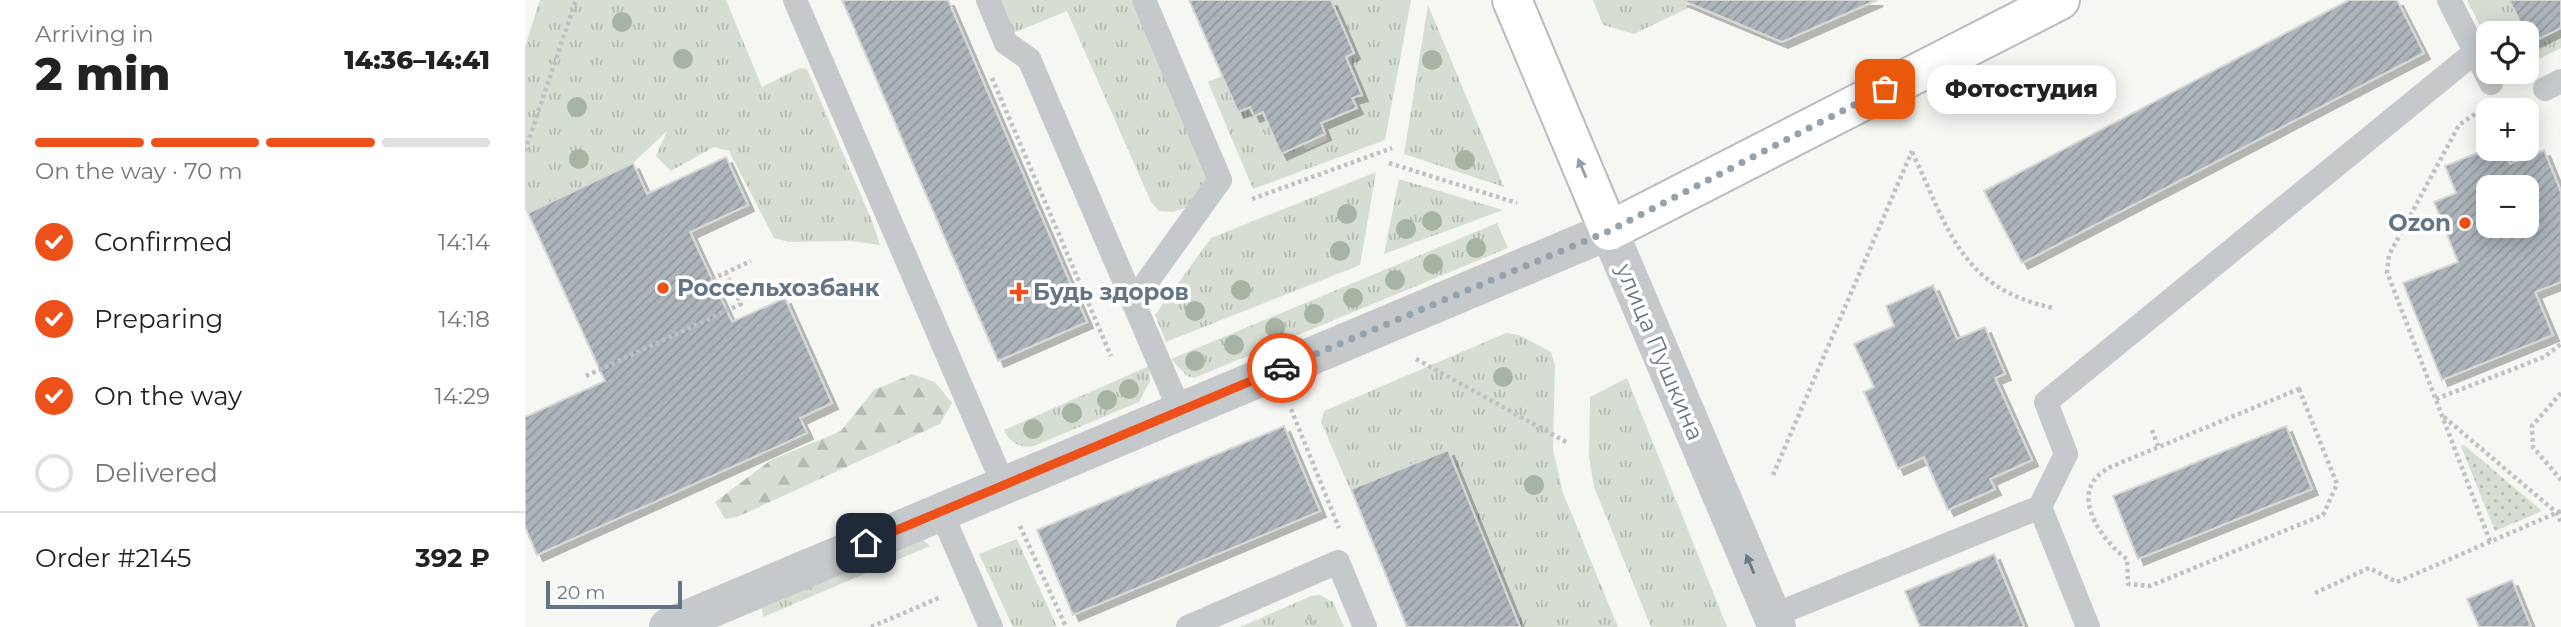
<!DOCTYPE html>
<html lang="en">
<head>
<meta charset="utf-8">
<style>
  body { margin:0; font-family:Montserrat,sans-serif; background:#f2f2f2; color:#222; height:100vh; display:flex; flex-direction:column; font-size:26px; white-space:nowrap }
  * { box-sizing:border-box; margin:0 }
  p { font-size:23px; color:#767676 }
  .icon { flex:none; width:38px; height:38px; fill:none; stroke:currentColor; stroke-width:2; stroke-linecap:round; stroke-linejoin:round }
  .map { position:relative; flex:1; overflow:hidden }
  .panel { display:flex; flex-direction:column; background:#fff; width:525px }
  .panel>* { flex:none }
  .fabs { position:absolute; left:1951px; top:21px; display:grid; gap:14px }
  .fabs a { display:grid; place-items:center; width:63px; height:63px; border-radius:14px; background:#fff; box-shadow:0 4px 18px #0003; font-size:35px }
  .scale { position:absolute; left:21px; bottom:18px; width:136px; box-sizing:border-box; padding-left:7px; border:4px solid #637585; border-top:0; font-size:19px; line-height:24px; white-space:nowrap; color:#637585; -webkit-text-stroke:5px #fff; paint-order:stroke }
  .pin { position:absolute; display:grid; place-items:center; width:60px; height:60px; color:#fff; margin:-30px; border-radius:14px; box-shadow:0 4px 10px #0006 }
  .courier { position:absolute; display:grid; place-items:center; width:70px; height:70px; margin:-35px; border:5px solid #ee501a; border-radius:50%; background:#fff; color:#222; box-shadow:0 2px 9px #0007 }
  .bubble { position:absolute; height:49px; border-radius:21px; background:#fff; box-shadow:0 4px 18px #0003; font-size:23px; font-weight:800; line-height:49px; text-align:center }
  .head em { font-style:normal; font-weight:800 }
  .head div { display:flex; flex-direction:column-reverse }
  .head { display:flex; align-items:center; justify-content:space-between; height:119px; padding:0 35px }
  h1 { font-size:46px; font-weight:800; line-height:52px }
  .bar { display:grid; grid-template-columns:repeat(4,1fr); gap:10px 7px; align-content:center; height:84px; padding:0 35px }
  .bar i { height:9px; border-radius:5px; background:#e0e0e0 }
  .bar .active { background:#ee501a }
  .bar p { grid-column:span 4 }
  .line { display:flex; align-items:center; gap:18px; padding:0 35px; border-top:2px solid #e0e0e0 }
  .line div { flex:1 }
  ol { padding:0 35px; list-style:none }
  li { display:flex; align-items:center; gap:21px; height:77px }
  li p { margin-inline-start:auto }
  li .icon { padding:7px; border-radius:50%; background:#ee501a; color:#fff; stroke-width:4 }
  li:last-child { color:#767676 }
  li i { width:38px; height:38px; border:4px solid #e0e0e0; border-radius:50% }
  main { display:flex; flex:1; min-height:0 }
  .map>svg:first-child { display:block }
  .grass { fill:url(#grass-tufts) }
  .forest { fill:url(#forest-firs) }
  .garden { fill:url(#garden-dots) }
  .building { fill:url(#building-hatch); stroke:#d7d7d5; stroke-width:2; fill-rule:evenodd; filter:url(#shadow) }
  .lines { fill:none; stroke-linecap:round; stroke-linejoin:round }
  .secondary-casing { stroke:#b7bcc1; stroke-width:42 }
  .path { stroke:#bfc1c3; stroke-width:4.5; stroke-dasharray:3.5 3.5; stroke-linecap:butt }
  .service { stroke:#c5c9cc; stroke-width:24 }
  .tertiary { stroke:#c5c9cc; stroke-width:38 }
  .secondary { stroke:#fff; stroke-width:38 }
  .tree { fill:#a7b3a3 }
  .oneway { fill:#929eaa }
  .oneway2 { fill:#687989 }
  .done { stroke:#96a2ab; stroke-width:7; stroke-dasharray:0 12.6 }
  .route { stroke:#ee501a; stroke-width:9 }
  .poi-dot { fill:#ee501a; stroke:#fff; stroke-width:2.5 }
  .labels { text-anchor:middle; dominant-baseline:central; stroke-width:7; stroke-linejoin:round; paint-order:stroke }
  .poi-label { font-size:23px; font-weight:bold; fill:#637585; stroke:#fff; text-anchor:start }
  .street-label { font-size:23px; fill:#637585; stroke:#fff }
</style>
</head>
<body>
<main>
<section class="panel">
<div class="head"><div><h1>2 min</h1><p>Arriving in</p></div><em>14:36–14:41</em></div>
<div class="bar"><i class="active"></i><i class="active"></i><i class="active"></i><i></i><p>On the way · 70 m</p></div>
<ol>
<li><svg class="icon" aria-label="check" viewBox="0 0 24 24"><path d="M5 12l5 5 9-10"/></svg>Confirmed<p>14:14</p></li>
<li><svg class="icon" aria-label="check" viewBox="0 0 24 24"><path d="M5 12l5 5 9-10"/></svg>Preparing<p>14:18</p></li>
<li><svg class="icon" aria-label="check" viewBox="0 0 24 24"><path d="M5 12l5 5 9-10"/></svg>On the way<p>14:29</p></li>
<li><i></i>Delivered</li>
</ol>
<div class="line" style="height:91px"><div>Order #2145</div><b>392 ₽</b></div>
</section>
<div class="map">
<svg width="2036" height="627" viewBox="0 0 2036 627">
  <defs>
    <pattern id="grass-tufts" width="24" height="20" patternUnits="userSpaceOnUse" patternTransform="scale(1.75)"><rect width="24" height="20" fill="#d6ded3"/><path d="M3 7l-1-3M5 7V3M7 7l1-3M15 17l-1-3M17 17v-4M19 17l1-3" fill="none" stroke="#b1b9b1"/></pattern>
    <pattern id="forest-firs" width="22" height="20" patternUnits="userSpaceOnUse" patternTransform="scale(1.75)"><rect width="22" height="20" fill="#d6ded3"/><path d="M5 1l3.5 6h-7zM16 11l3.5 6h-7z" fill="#b1b9b1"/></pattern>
    <pattern id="garden-dots" width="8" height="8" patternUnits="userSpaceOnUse" patternTransform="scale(1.75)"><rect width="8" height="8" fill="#d6ded3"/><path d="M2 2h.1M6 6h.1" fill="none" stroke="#b1b9b1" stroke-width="1.8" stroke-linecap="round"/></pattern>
    <pattern id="building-hatch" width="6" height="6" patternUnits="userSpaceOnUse" patternTransform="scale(1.75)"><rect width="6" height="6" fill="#adb5ba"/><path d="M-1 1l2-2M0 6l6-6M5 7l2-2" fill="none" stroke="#90989d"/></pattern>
    <filter id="shadow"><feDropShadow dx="6" dy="6" stdDeviation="0" flood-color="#0004"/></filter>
  </defs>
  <rect width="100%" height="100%" fill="#f6f6f2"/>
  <!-- grass -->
  <path class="grass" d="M15,0h186l36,87 38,-19 7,1 65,152 8,24 -28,-4 -63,1 -15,-4 -45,-87 -15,-4 -43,24 -15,-15 11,-25 -34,32 -105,50 -3,-3v-163z
    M473,0h133l78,178 -17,28 -20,6 -13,-1 -8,-9 -84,-191 -54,22z
    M806,0h80l-26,140 -132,49 -45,-107 14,-6 16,36 12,-5 13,5 18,42 22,-10 3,6 22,-10 -7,-17 35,-15 -4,-10 10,-4 -16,-37 8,-4z
    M1068,0h92l3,8 -54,26 -31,-9z
    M1942,0h42l17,33h-37l-1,9z
    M903,5l76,182 -100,-33z
    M2036,28v20l-34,17v-30z
    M851,172l-16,93 -194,77 -11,-27 56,-77z
    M874,179l104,31 -119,44z
    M972,223l11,25 -314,130 -7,-2 -16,-17z
    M981,333l13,2 32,17 4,13 -2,84 10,44 55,134h-98l-72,-177 -98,39 -29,-67 3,-11z
    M624,366l1,15 -11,21 -105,44c-13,3 -25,-4 -30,-16z
    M1102,378l100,249h-76l-57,-140 -5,-30 1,-60z
    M395,537l10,9 -167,71 -1,-9z
    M492,539l40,88h-44l-34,-73z
    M795,595l13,7 11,25h-104l71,-31z"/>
  <!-- forest -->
  <path class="forest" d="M387,374l23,8 17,21 -12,21 -203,93 -12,2 -10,-17 56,-42 70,-29 33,-41z"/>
  <!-- garden -->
  <path class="garden" d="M1939,445l78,66 -47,20 -34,-85z"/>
  <!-- building -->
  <path class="building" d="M317,0h106l139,322 -89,39z
    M664,0h142l23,53 -8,4 16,38 -10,3 5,10 -36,15 4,11 -44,20 -18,-42 -9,4 -4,-9 -12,5z
    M1156,0h196l-95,42z
    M1824,0h48l27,53 -402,210 -38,-72z
    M1984,0h52v28l-30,15z
    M1962,149h17l6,15 34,-14 17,42v90l-26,10 18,43 -111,45 -39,-97 55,-21 -24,-60 22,-9 -11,-27zM1964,187h38v39h-38z
    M201,157l22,48 -58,27 42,90 53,-24 47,105 -32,15 7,15 -270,122 -12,-28v-110l80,-36 -77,-168 105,-50 14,31z
    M1408,285l24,54 28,-12 20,47 -10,4 37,82 -42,19 5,10 -47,21 -24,-53 -26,12 -34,-77 10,-5 -20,-43 40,-18 -8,-20z
    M759,426l36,85 -247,104 -36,-85z
    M1761,426l26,63 -174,70 -25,-63z
    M923,450l72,177h-113l-56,-138z
    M1469,554l30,73h-104l-15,-36z
    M1987,580l19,47h-52l-12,-28z"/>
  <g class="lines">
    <!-- secondary casing -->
    <g class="secondary-casing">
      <path id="secondary" d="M987,0l97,231 451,-231"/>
    </g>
    <!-- path -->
    <path class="path" d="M467,78l119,278
      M1950,114l-16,11 -70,130 -2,17 103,269
      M0,151l51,-151
      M1387,152c37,77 48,136 141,156
      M864,163l128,40
      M727,199l140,-51
      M187,279l39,-18
      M891,359l152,84
      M61,376l155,-72 -15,-31
      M1774,389l38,95 -14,31 -173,71 -22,-2 -1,-25c-21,-15 -52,-54 -32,-80 3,-4 9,-8 13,-11z
      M2036,393l-29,33 1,21 28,33
      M1911,399l108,-42 17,-13
      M766,409l48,119
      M1919,417l113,96 4,10
      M1627,430l6,16
      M1248,475l139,-324
      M495,526l46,101
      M1790,593l54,-25 28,14 164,-71
      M783,616l9,11
      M346,627l70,-30"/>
    <!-- service -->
    <path class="service" d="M270,0l209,486
      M463,0l18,43 23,16 151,352
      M1924,0l42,83
      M2020,89l16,-8
      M609,300l86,-120 -76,-180
      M1515,507l26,-53 -20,-52 429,-350
      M416,512l50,115
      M1247,616l268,-109 48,120
      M663,627l150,-65 27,65"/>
    <!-- tertiary -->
    <path class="tertiary" d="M143,627l941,-396 168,396"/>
    <!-- secondary -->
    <use href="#secondary" class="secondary"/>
  </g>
  <!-- trees -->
  <g class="tree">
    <circle cx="97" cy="22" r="10"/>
    <circle cx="158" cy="59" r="10"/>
    <circle cx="907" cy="60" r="10"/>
    <circle cx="52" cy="107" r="10"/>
    <circle cx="54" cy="159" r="10"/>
    <circle cx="940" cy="160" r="10"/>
    <circle cx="822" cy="214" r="10"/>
    <circle cx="907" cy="221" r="10"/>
    <circle cx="881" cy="229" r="10"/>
    <circle cx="951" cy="248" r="10"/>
    <circle cx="815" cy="251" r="10"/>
    <circle cx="908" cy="264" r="10"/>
    <circle cx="870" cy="280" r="10"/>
    <circle cx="716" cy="290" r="10"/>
    <circle cx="828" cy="298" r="10"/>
    <circle cx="670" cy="311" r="10"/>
    <circle cx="789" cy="314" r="10"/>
    <circle cx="750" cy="328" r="10"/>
    <circle cx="709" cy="345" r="10"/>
    <circle cx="670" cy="361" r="10"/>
    <circle cx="978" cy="377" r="10"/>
    <circle cx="604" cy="389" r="10"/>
    <circle cx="582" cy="400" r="10"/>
    <circle cx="547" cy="413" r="10"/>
    <circle cx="508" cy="429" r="10"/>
    <circle cx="1009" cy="485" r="10"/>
    <circle cx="355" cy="562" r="10"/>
  </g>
  <!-- one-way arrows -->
  <defs><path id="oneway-solid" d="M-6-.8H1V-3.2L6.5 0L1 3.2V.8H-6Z" transform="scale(1.75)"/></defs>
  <use class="oneway" href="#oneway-solid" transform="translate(1057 168) rotate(-113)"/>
  <use class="oneway2" href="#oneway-solid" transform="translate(1225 564) rotate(-113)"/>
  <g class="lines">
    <!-- done -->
    <path class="done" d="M757,368l327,-137 276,-142"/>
    <!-- route -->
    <path class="route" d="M341,543l416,-175"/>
  </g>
  <!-- markers -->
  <g class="poi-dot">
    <circle cx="1940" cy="223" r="7"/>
    <circle cx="138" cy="288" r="7"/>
    <path d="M490.5 281.5h7v7h7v7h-7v7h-7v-7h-7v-7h7z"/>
  </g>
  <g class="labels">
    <!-- poi labels -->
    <g class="poi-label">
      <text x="1926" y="223" text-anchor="end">Ozon</text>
      <text x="152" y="288">Россельхозбанк</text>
      <text x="508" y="292">Будь здоров</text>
    </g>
    <!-- street labels -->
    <g class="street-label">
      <text transform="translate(1135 352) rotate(67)">улица Пушкина</text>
    </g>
  </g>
</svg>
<div class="fabs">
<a><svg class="icon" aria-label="locate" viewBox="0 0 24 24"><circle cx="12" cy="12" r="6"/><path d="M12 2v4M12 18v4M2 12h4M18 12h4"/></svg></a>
<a>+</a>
<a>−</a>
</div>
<div class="scale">20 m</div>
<div class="pin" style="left:1360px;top:89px;background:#ea580c"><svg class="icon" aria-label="bag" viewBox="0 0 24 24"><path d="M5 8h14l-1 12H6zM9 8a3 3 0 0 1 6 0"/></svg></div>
<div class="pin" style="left:341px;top:543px;background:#1f2937"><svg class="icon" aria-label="home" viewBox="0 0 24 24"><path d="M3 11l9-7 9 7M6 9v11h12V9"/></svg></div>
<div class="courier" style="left:757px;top:368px"><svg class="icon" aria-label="car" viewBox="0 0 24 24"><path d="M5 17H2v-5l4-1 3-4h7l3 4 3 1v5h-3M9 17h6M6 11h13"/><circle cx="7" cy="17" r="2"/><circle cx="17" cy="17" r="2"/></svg></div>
<div class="bubble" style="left:1402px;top:65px;width:189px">Фотостудия</div>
</div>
</main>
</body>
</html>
